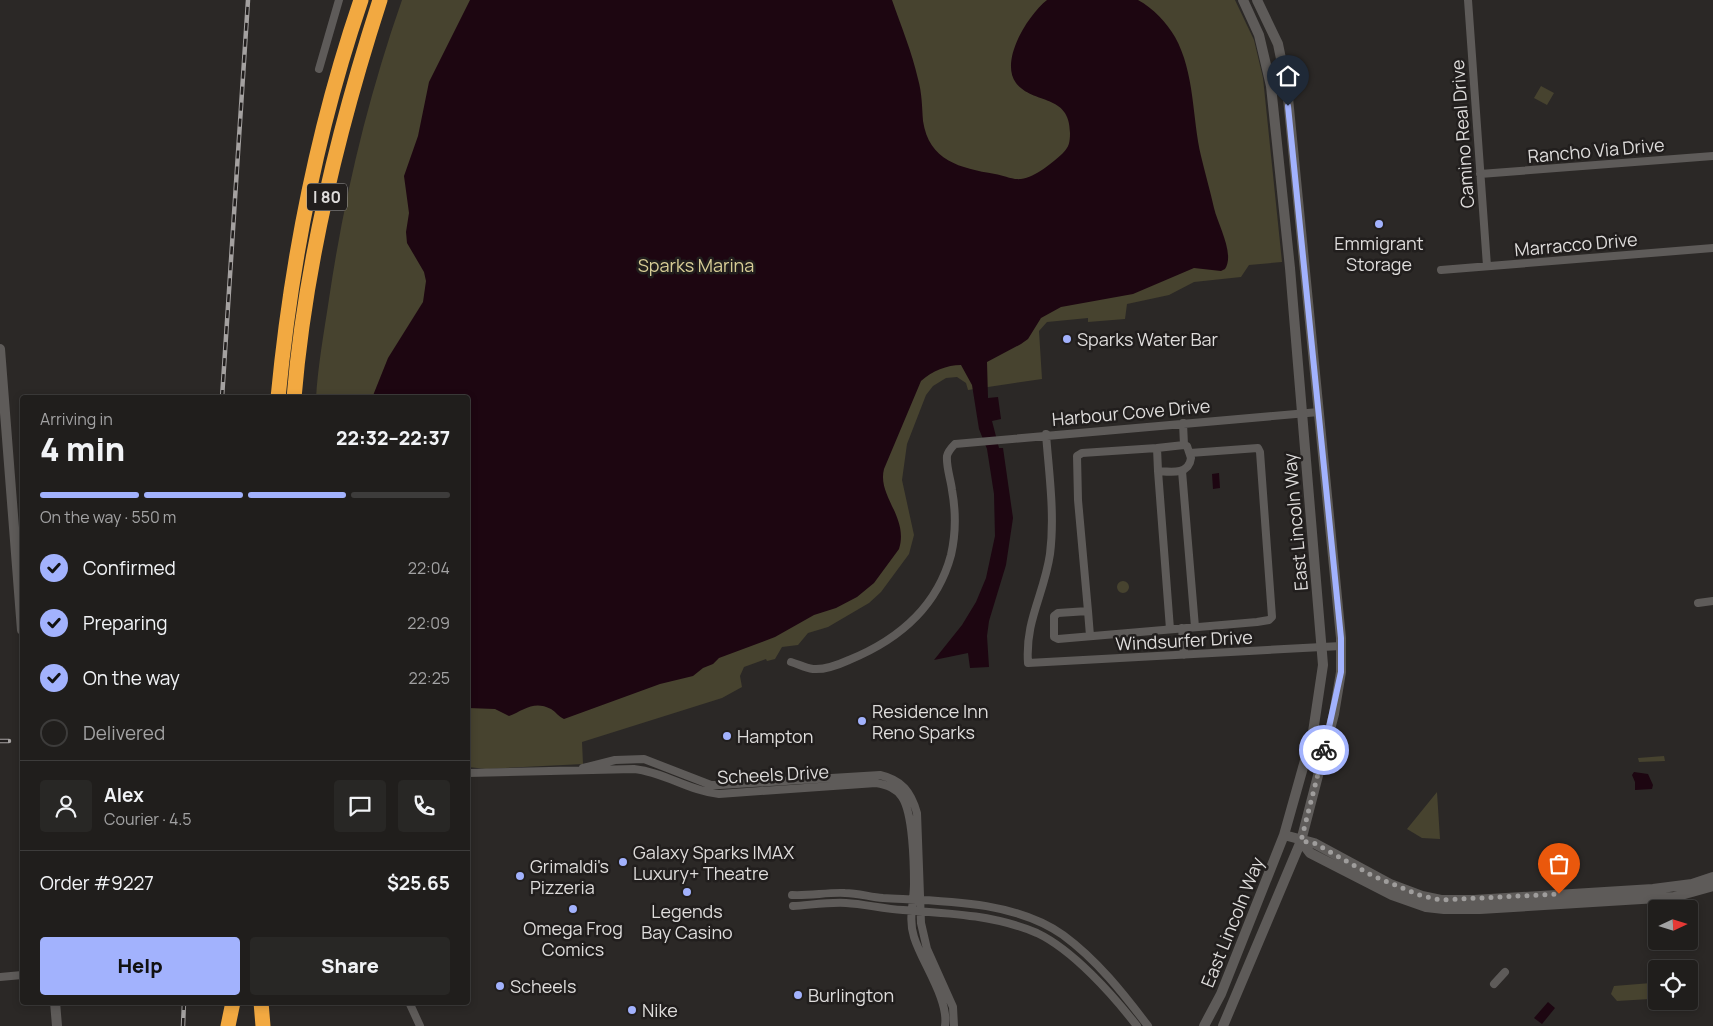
<!DOCTYPE html>
<html lang="en">
<head>
<meta charset="utf-8">
<style>
  body { margin:0; font-family:Manrope,sans-serif; background:#282725; color:#f1f3f6; height:100vh; display:flex; flex-direction:column; font-size:19px; white-space:nowrap }
  * { box-sizing:border-box; margin:0 }
  p { font-size:16px; color:#a2a2a3 }
  .icon { flex:none; width:28px; height:28px; fill:none; stroke:currentColor; stroke-width:2; stroke-linecap:round; stroke-linejoin:round }
  .map { position:relative; flex:1; overflow:hidden }
  .details { position:absolute; left:20px; top:395px; width:450px; height:610px; display:flex; flex-direction:column; background:#201e1c; border-radius:5px; box-shadow:0 2px 8px #0003,0 0 0 1px #3d3c3b }
  .details>* { flex:none }
  .needle { width:32px; rotate:86deg }
  .controls { position:absolute; left:1648px; top:900px; display:grid; gap:10px }
  .controls a { display:grid; place-items:center; width:50px; height:50px; border-radius:5px; background:#201e1c; box-shadow:0 2px 8px #0003,0 0 0 1px #3d3c3b; font-size:25px }
  .pin { position:absolute; display:grid; place-items:center; width:42px; height:42px; color:#fff; margin:-51px -21px; border-radius:50% 50% 50% 0; rotate:-45deg; box-shadow:0 0 5px #0007 }
  .pin .icon { rotate:45deg }
  .courier { position:absolute; display:grid; place-items:center; width:50px; height:50px; margin:-25px; border:4px solid #a2b2fd; border-radius:50%; background:#fff; color:#222; box-shadow:0 1px 6px #0007 }
  .headline em { font-style:normal; font-weight:800 }
  .headline div { display:flex; flex-direction:column-reverse }
  .headline { display:flex; align-items:center; justify-content:space-between; height:85px; padding:0 20px }
  h1 { font-size:32px; font-weight:800; line-height:38px }
  .bar { display:grid; grid-template-columns:repeat(4,1fr); gap:8px 5px; align-content:center; height:60px; padding:0 20px }
  .bar i { height:6px; border-radius:4px; background:#3d3c3b }
  .bar .active { background:#a2b2fd }
  .bar p { grid-column:span 4 }
  .line { display:flex; align-items:center; gap:12px; padding:0 20px; border-top:1px solid #3d3c3b }
  .line div { flex:1 }
  .round { display:grid; place-items:center; flex:none; width:52px; height:52px; border-radius:5px; background:#282725 }
  ol { padding:0 20px; list-style:none }
  li { display:flex; align-items:center; gap:15px; height:55px }
  li p { margin-inline-start:auto }
  li .icon { padding:5px; border-radius:50%; background:#a2b2fd; color:#111; stroke-width:4 }
  li:last-child { color:#a2a2a3 }
  li i { width:28px; height:28px; border:2px solid #3d3c3b; border-radius:50% }
  .button { display:flex; gap:10px; margin-top:auto; padding:10px 20px }
  .button a { flex:1; height:58px; border-radius:5px; background:#a2b2fd; color:#111; font-size:20px; font-weight:800; line-height:58px; text-align:center }
  .button a+a { background:#282725; color:#f1f3f6 }
  .map>svg:first-child { display:block }
  .green { fill:#47432f }
  .water { fill:#1d0611 }
  .lines { fill:none; stroke-linecap:round; stroke-linejoin:round }
  .minor { stroke:#5e5b59; stroke-width:8 }
  .tertiary { stroke:#5e5b59; stroke-width:10 }
  .motorway { stroke:#f2a941; stroke-width:15 }
  .rail-casing { stroke:#a4a1a0; stroke-width:4.5 }
  .rail { stroke:#211e1d; stroke-width:2.5; stroke-dasharray:8; stroke-linecap:butt }
  .done { stroke:#9f9d9c; stroke-width:5; stroke-dasharray:0 9 }
  .route { stroke:#a2b2fd; stroke-width:6 }
  .poi-dot { fill:#a2b2fd; stroke:#211e1d; stroke-width:2 }
  .labels { text-anchor:middle; dominant-baseline:central; stroke-width:5; stroke-linejoin:round; paint-order:stroke }
  .shield { fill:#211e1d; stroke:#a5a3a2; stroke-width:1 }
  .shield-label { font-size:16px; font-weight:bold; fill:#dedcdb }
  .street-label { font-size:18px; fill:#dedcdb; stroke:#211e1d }
  .poi-label { font-size:18px; fill:#dedcdb; stroke:#211e1d; text-anchor:start }
  .park-label { font-size:18px; fill:#d8cd96; stroke:#211e1d }
</style>
</head>
<body>
<div class="map">
<svg width="1713" height="1026" viewBox="0 0 1713 1026">
  <rect width="100%" height="100%" fill="#2b2826"/>
  <!-- green -->
  <path class="green" d="M402,0h833l19,40 9,38 19,184 -33,3 -8,12 -47,5 -25,13 -42,9 -2,15 -37,3v-4l-41,4 -8,9 3,48 -74,11 -2,-7 -9,-6 -11,1 -13,8 -7,9 -19,49 -5,36 12,55 -5,19 -28,38 -12,11 -41,24 -20,6 -10,12 -16,2 -7,12 -8,2 -1,-2 -22,8 -4,9 2,11 -20,11 -140,44 1,22 -97,5 -18,-2v-369h-152c2,-33 8,-66 13,-99 15,-102 39,-202 73,-299z
    M1541,86l13,7 -7,12 -13,-7z
    M1117 587a6 6 0 1 1 12 0a6 6 0 1 1-12 0Z
    M1664,756l1,5 -26,1 -1,-4z
    M1437,792l3,47 -18,-1 -15,-9z
    M1651,983l5,2v11l-6,3 -33,2 -6,-7 3,-8z"/>
  <!-- water -->
  <path class="water" d="M470,0h422c9,26 20,52 26,79 4,14 4,28 5,42 6,40 37,47 72,53 8,1 17,6 26,5 15,-2 31,-16 42,-26 6,-6 7,-11 7,-20 0,-40 -37,-28 -54,-50 -17,-23 13,-69 31,-83h91c15,8 29,23 37,37 20,36 17,81 26,119 4,17 9,34 13,52 4,17 21,46 11,61l-4,2 -27,-3 -61,26 -72,13 -20,11 -13,21 -7,5 -34,18 1,36 10,-1 3,22 -9,2 7,27h4l10,70 -7,47 -17,56 -2,15 2,31 -19,1 -2,-15 -34,7 28,-35 14,-23 10,-24 9,-42 -1,-42 -7,-45 -8,-20 -7,-44 -11,-20c-14,0 -29,6 -40,16l-37,88c-7,27 25,48 15,80l-25,34 -17,14 -21,11 -22,7 -39,22 -56,21 -6,6 -10,4 -10,8 -33,8 -96,35c-5,-2 -8,-7 -13,-10 -17,-9 -27,1 -42,7l-14,-7 -27,-1v-310h-96l16,-40 35,-56 3,-21 -2,-9 -17,-29 -1,-11 3,-19 -5,-37 14,-40 11,-54z
    M1219,473l1,15 -7,1 -1,-15z
    M1634,772l14,2 5,11 -1,4 -17,1v-8l-3,-7z
    M1548,1002l7,6 -13,16 -8,-6z"/>
  <g class="lines">
    <!-- minor -->
    <path class="minor" d="M1468,0l19,266
      M319,69l20,-69
      M1480,174l233,-18
      M1441,270l272,-22
      M1183,423l1,22 -27,3 1,23c13,1 31,4 33,-13l-4,-12 -3,-1
      M1046,434c3,40 9,80 4,120 -6,41 -25,66 -22,109l313,-17
      M1157,448l-75,5 -5,3 1,44 10,111 -30,2 -4,3v21l4,2 199,-17 12,-2 3,-3 -12,-165 -2,-4 -68,5
      M1158,471l12,158
      M1182,471l13,156
      M1698,603l15,-2
      M1088,611l2,25
      M1182,628l2,27
      M791,662c7,2 14,6 22,7 12,1 25,-4 36,-9 49,-20 88,-53 102,-105 5,-22 5,-43 1,-65 -1,-10 -6,-23 -5,-34 1,-5 4,-8 8,-12l364,-32
      M583,768l32,-8 29,-1 67,26h9l160,-10c22,5 31,17 37,38l4,110 6,26 26,58 1,19
      M468,773l166,-4c30,3 55,22 85,25l157,-11c11,2 20,5 26,14 11,16 12,67 12,87 0,18 -6,35 0,53 8,26 35,62 31,89
      M792,895c18,1 36,-3 53,-2 13,0 25,4 38,5 58,3 130,2 180,37 34,25 60,58 85,91
      M793,906c17,-1 36,-4 53,-3 19,1 37,6 57,7 44,3 92,5 134,23 36,17 76,62 100,93
      M0,977l22,-2
      M1494,984l11,-12
      M409,1002l11,24"/>
    <!-- tertiary -->
    <path class="tertiary" d="M0,349l22,281
      M1284,835l30,8 76,41 32,12 19,4h33l179,-11 39,-5 21,-7
      M1301,841l9,12 82,42 34,12 18,2h36l194,-12 39,-11
      M55,1002l2,24
      M1204,1026l17,-32 63,-159 29,-103 10,-67 -33,-397 -19,-182 -12,-51 -16,-35
      M1223,1026l78,-185 33,-127 7,-42v-34l-54,-550 -9,-44 -21,-44"/>
    <!-- motorway -->
    <path class="motorway" d="M278,398c13,-136 39,-269 83,-398
      M294,398c11,-134 45,-271 86,-398
      M261,1002l2,24
      M228,1026l5,-24"/>
    <!-- rail casing -->
    <g class="rail-casing">
      <path id="rail" d="M222,398l26,-398
        M0,741h9
        M183,1026l1,-24"/>
    </g>
    <!-- rail -->
    <use href="#rail" class="rail"/>
  </g>
  <g class="lines">
    <!-- done -->
    <path class="done" d="M1324,750l-23,91 13,2 59,33 49,20 19,4 118,-6"/>
    <!-- route -->
    <path class="route" d="M1288,106l53,532v34l-17,78"/>
  </g>
  <!-- markers -->
  <g class="poi-dot">
    <circle cx="1379" cy="224" r="5"/>
    <circle cx="1067" cy="339" r="5"/>
    <circle cx="862" cy="721" r="5"/>
    <circle cx="727" cy="736" r="5"/>
    <circle cx="623" cy="862" r="5"/>
    <circle cx="520" cy="876" r="5"/>
    <circle cx="687" cy="892" r="5"/>
    <circle cx="573" cy="909" r="5"/>
    <circle cx="500" cy="986" r="5"/>
    <circle cx="798" cy="995" r="5"/>
    <circle cx="632" cy="1010" r="5"/>
  </g>
  <g class="labels">
    <!-- shield labels -->
    <rect class="shield" x="307" y="183.5" width="40" height="27" rx="4"/>
    <g class="shield-label">
      <text x="327" y="197">I 80</text>
    </g>
    <!-- street labels -->
    <g class="street-label">
      <text transform="translate(1462 134) rotate(-94)">Camino Real Drive</text>
      <text transform="translate(1596 150) rotate(-5)">Rancho Via Drive</text>
      <text transform="translate(1576 244) rotate(-5)">Marracco Drive</text>
      <text transform="translate(1131 412) rotate(-5)">Harbour Cove Drive</text>
      <text transform="translate(1295 522) rotate(-95)">East Lincoln Way</text>
      <text transform="translate(1184 640) rotate(-3)">Windsurfer Drive</text>
      <text transform="translate(773 774) rotate(-3)">Scheels Drive</text>
      <text transform="translate(1232 922) rotate(-68)">East Lincoln Way</text>
    </g>
    <!-- poi labels -->
    <g class="poi-label">
      <text x="1379" y="243" text-anchor="middle">Emmigrant<tspan x="1379" dy="21">Storage</tspan></text>
      <text x="1077" y="339">Sparks Water Bar</text>
      <text x="872" y="711">Residence Inn<tspan x="872" dy="21">Reno Sparks</tspan></text>
      <text x="737" y="736">Hampton</text>
      <text x="633" y="852">Galaxy Sparks IMAX<tspan x="633" dy="21">Luxury+ Theatre</tspan></text>
      <text x="530" y="866">Grimaldi's<tspan x="530" dy="21">Pizzeria</tspan></text>
      <text x="687" y="911" text-anchor="middle">Legends<tspan x="687" dy="21">Bay Casino</tspan></text>
      <text x="573" y="928" text-anchor="middle">Omega Frog<tspan x="573" dy="21">Comics</tspan></text>
      <text x="510" y="986">Scheels</text>
      <text x="808" y="995">Burlington</text>
      <text x="642" y="1010">Nike</text>
    </g>
    <!-- park labels -->
    <g class="park-label">
      <text x="696" y="265">Sparks Marina</text>
    </g>
  </g>
</svg>
<div class="controls">
<a><svg class="needle" viewBox="-14 -14 28 28"><path d="M0-13l5 13h-10z" fill="#e53935"/><path d="M0 13l5-13h-10z" fill="#a2a2a3"/></svg></a>
<a><svg class="icon" aria-label="locate" viewBox="0 0 24 24"><circle cx="12" cy="12" r="6"/><path d="M12 2v4M12 18v4M2 12h4M18 12h4"/></svg></a>
</div>
<div class="pin" style="left:1559px;top:894px;background:#ea580c"><svg class="icon" aria-label="bag" viewBox="0 0 24 24"><path d="M5 8h14l-1 12H6zM9 8a3 3 0 0 1 6 0"/></svg></div>
<div class="pin" style="left:1288px;top:106px;background:#1f2937"><svg class="icon" aria-label="home" viewBox="0 0 24 24"><path d="M3 11l9-7 9 7M6 9v11h12V9"/></svg></div>
<div class="courier" style="left:1324px;top:750px"><svg class="icon" aria-label="bike" viewBox="0 0 24 24"><circle cx="6" cy="16" r="4"/><circle cx="18" cy="16" r="4"/><path d="M6 16l4-8h5l3 8M10 8l3 8H6M13 5h3"/></svg></div>
<section class="details">
<div class="headline"><div><h1>4 min</h1><p>Arriving in</p></div><em>22:32–22:37</em></div>
<div class="bar"><i class="active"></i><i class="active"></i><i class="active"></i><i></i><p>On the way · 550 m</p></div>
<ol>
<li><svg class="icon" aria-label="check" viewBox="0 0 24 24"><path d="M5 12l5 5 9-10"/></svg>Confirmed<p>22:04</p></li>
<li><svg class="icon" aria-label="check" viewBox="0 0 24 24"><path d="M5 12l5 5 9-10"/></svg>Preparing<p>22:09</p></li>
<li><svg class="icon" aria-label="check" viewBox="0 0 24 24"><path d="M5 12l5 5 9-10"/></svg>On the way<p>22:25</p></li>
<li><i></i>Delivered</li>
</ol>
<div class="line" style="height:90px"><a class="round"><svg class="icon" aria-label="person" viewBox="0 0 24 24"><circle cx="12" cy="8" r="4"/><path d="M4 21q1-7 8-7t8 7"/></svg></a><div><b>Alex</b><p>Courier · 4.5</p></div><a class="round"><svg class="icon" aria-label="chat" viewBox="0 0 24 24"><path d="M4 5h16v11H9l-5 4z"/></svg></a><a class="round"><svg class="icon" aria-label="phone" viewBox="0 0 24 24"><path d="M5 4h4l2 5-3 2q2 4 5 5l2-3 5 2v4C11 20 4 13 5 4z"/></svg></a></div>
<div class="line" style="height:65px"><div>Order #9227</div><b>$25.65</b></div>
<div class="button"><a>Help</a><a>Share</a></div>
</section>
</div>
</body>
</html>
